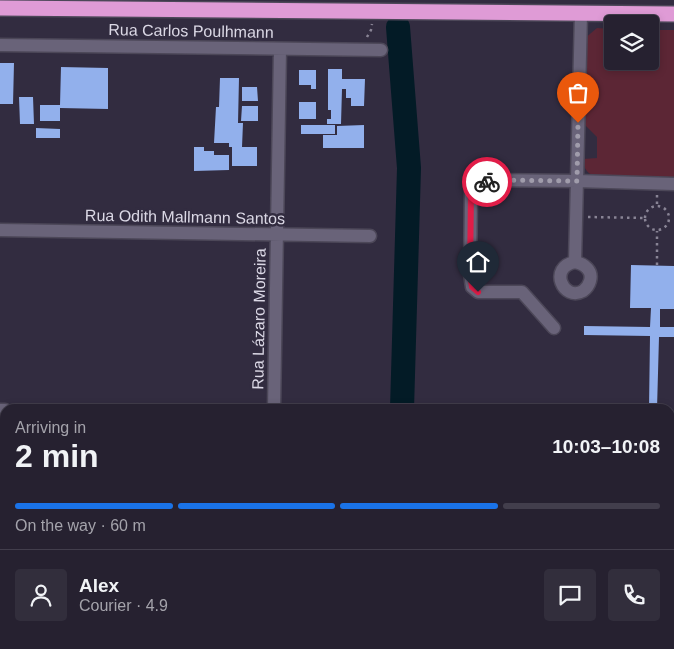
<!DOCTYPE html>
<html lang="en">
<head>
<meta charset="utf-8">
<style>
  body { margin:0; font-family:Arial,sans-serif; background:#322e3c; color:#f1f3f6; height:100vh; display:flex; flex-direction:column; font-size:19px; white-space:nowrap }
  * { box-sizing:border-box; margin:0 }
  p { font-size:16px; color:#a4a3ab }
  .icon { flex:none; width:28px; height:28px; fill:none; stroke:currentColor; stroke-width:2; stroke-linecap:round; stroke-linejoin:round }
  .map { position:relative; flex:1; overflow:hidden }
  .drawer { position:absolute; left:0px; top:404px; width:675px; height:246px; display:flex; flex-direction:column; background:#262130; border-radius:15px 15px 0 0; box-shadow:0 2px 8px #0003,0 0 0 1px #423e4c }
  .drawer>* { flex:none }
  .fabs { position:absolute; left:604px; top:15px; display:grid; gap:10px }
  .fabs a { display:grid; place-items:center; width:55px; height:55px; border-radius:5px; background:#262130; box-shadow:0 2px 8px #0003,0 0 0 1px #423e4c; font-size:25px }
  .pin { position:absolute; display:grid; place-items:center; width:42px; height:42px; color:#fff; margin:-51px -21px; border-radius:50% 50% 50% 0; rotate:-45deg; box-shadow:0 0 5px #0007 }
  .pin .icon { rotate:45deg }
  .courier { position:absolute; display:grid; place-items:center; width:50px; height:50px; margin:-25px; border:4px solid #e11d48; border-radius:50%; background:#fff; color:#222; box-shadow:0 1px 6px #0007 }
  .summary em { font-style:normal; font-weight:600 }
  .summary div { display:flex; flex-direction:column-reverse }
  .summary { display:flex; align-items:center; justify-content:space-between; height:85px; padding:0 15px }
  h1 { font-size:32px; font-weight:600; line-height:38px }
  .bar { display:grid; grid-template-columns:repeat(4,1fr); gap:8px 5px; align-content:center; height:60px; padding:0 15px }
  .bar i { height:6px; border-radius:4px; background:#423e4c }
  .bar .on { background:#1a73e8 }
  .bar p { grid-column:span 4 }
  .line { display:flex; align-items:center; gap:12px; padding:0 15px; border-top:1px solid #423e4c }
  .line div { flex:1 }
  .round { display:grid; place-items:center; flex:none; width:52px; height:52px; border-radius:5px; background:#322e3c }
  .map>svg:first-child { display:block }
  .green { fill:#5c2635 }
  .lines { fill:none; stroke-linecap:round; stroke-linejoin:round }
  .river { stroke:#031b26; stroke-width:24 }
  .building { fill:#92b0ec }
  .minor-casing { stroke:#4c4758; stroke-width:15 }
  .highway-casing { stroke:#4c4758; stroke-width:18 }
  .path { stroke:#898495; stroke-width:2.5; stroke-dasharray:2.5 4; stroke-linecap:butt }
  .minor { stroke:#696379; stroke-width:12 }
  .highway { stroke:#df9bd6; stroke-width:15 }
  .done { stroke:#a09cab; stroke-width:5; stroke-dasharray:0 9 }
  .route { stroke:#e11d48; stroke-width:6 }
  .labels { text-anchor:middle; dominant-baseline:central; stroke-width:5; stroke-linejoin:round; paint-order:stroke }
  .street-label { font-size:16px; fill:#dbd8e5; stroke:#322c40 }
</style>
</head>
<body>
<div class="map">
<svg width="674" height="649" viewBox="0 0 674 649">
  <rect width="100%" height="100%" fill="#322c40"/>
  <!-- green -->
  <path class="green" d="M597,28l15,1v32h38v-31h24v147l-82,-2c-7,-4 -8,-8 -9,-16l14,-1v-21l-13,-13v-85z
    M674,626v23h-281v-4h277v-18z"/>
  <g class="lines">
    <!-- river -->
    <path class="river" d="M398,27l11,141 -7,241
      M393,645v4"/>
  </g>
  <!-- building -->
  <path class="building" d="M0,63h14l-1,41h-13z
    M61,67l47,1v41l-48,-1v13h-20v-16h20z
    M328,69h14v10h23l-1,27h-13v-8h-5v-9h-4l-1,35h-14v-5h4v-9h-3z
    M299,70h17v19h-5v-4h-12z
    M220,78h19l-1,45h5l-1,24h15v19h-25v-19h-3v-4h-15l2,-36h3z
    M242,87h15l1,14h-16z
    M19,97h14l1,27h-14z
    M299,102h17v17h-17z
    M242,106h16v15h-17z
    M301,125h34v9h-34z
    M364,125v23h-41v-13h14v-9z
    M36,128l24,1v9h-24z
    M194,147h10v4h10v4h15v15l-35,1z
    M631,265l43,1v43h-14v18h14v10h-15l-2,72h-8l1,-73 -66,-1v-9l66,1 1,-19h-21z
    M670,419h4v12h-4z"/>
  <g class="lines">
    <!-- minor casing -->
    <g class="minor-casing">
      <path id="minor" d="M0,45l381,5
        M0,230l370,6
        M575,262c10,2 18,9 15,19 -1,4 -3,7 -7,10 -20,11 -35,-24 -8,-29l6,-249
        M554,328l-32,-36h-44l-6,-5 -2,-13 1,-82 10,-8 13,-4 83,1 97,3
        M274,409l6,-360
        M0,410h5
        M670,486h4
        M0,592h5
        M670,616l4,-4
        M270,649v-4"/>
    </g>
    <!-- highway casing -->
    <g class="highway-casing">
      <path id="highway" d="M0,8l674,6"/>
    </g>
    <!-- path -->
    <path class="path" d="M367,37l4,-7 1,-6
      M657,195v11
      M645 218a12 12 0 1 1 24 0a12 12 0 1 1-24 0Z
      M588,217l57,1
      M657,265v-34"/>
    <!-- minor -->
    <use href="#minor" class="minor"/>
    <!-- highway -->
    <use href="#highway" class="highway"/>
  </g>
  <g class="lines">
    <!-- done -->
    <path class="done" d="M487,182l7,-2 83,1 1,-58"/>
    <!-- route -->
    <path class="route" d="M478,292l-6,-5 -2,-13 1,-82 10,-8 6,-2"/>
  </g>
  <g class="labels">
    <!-- street labels -->
    <g class="street-label">
      <text transform="translate(191 31) rotate(1)">Rua Carlos Poulhmann</text>
      <text transform="translate(185 217) rotate(1)">Rua Odith Mallmann Santos</text>
      <text transform="translate(259 319) rotate(-89)">Rua Lázaro Moreira</text>
    </g>
  </g>
</svg>
<div class="fabs">
<a><svg class="icon" aria-label="layers" viewBox="0 0 24 24"><path d="M12 4l9 5-9 5-9-5zM3 14l9 5 9-5"/></svg></a>
</div>
<div class="pin" style="left:578px;top:123px;background:#ea580c"><svg class="icon" aria-label="bag" viewBox="0 0 24 24"><path d="M5 8h14l-1 12H6zM9 8a3 3 0 0 1 6 0"/></svg></div>
<div class="pin" style="left:478px;top:292px;background:#1f2937"><svg class="icon" aria-label="home" viewBox="0 0 24 24"><path d="M3 11l9-7 9 7M6 9v11h12V9"/></svg></div>
<div class="courier" style="left:487px;top:182px"><svg class="icon" aria-label="bike" viewBox="0 0 24 24"><circle cx="6" cy="16" r="4"/><circle cx="18" cy="16" r="4"/><path d="M6 16l4-8h5l3 8M10 8l3 8H6M13 5h3"/></svg></div>
<section class="drawer">
<div class="summary"><div><h1>2 min</h1><p>Arriving in</p></div><em>10:03–10:08</em></div>
<div class="bar"><i class="on"></i><i class="on"></i><i class="on"></i><i></i><p>On the way · 60 m</p></div>
<div class="line" style="height:90px"><a class="round"><svg class="icon" aria-label="person" viewBox="0 0 24 24"><circle cx="12" cy="8" r="4"/><path d="M4 21q1-7 8-7t8 7"/></svg></a><div><b>Alex</b><p>Courier · 4.9</p></div><a class="round"><svg class="icon" aria-label="chat" viewBox="0 0 24 24"><path d="M4 5h16v11H9l-5 4z"/></svg></a><a class="round"><svg class="icon" aria-label="phone" viewBox="0 0 24 24"><path d="M5 4h4l2 5-3 2q2 4 5 5l2-3 5 2v4C11 20 4 13 5 4z"/></svg></a></div>
</section>
</div>
</body>
</html>
